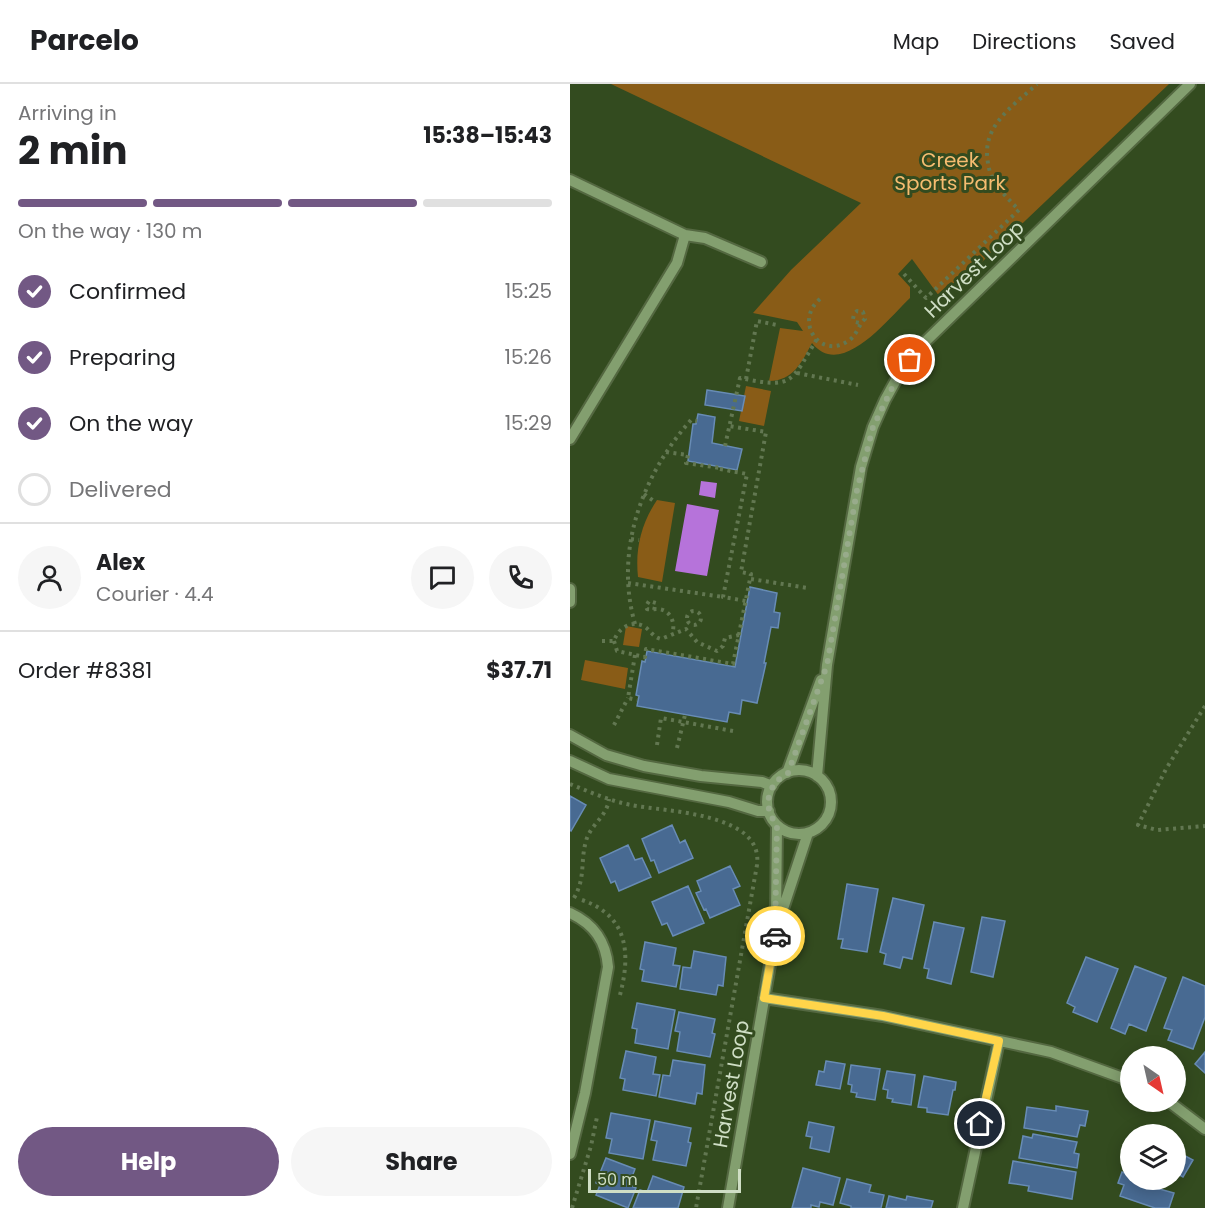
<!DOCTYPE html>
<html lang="en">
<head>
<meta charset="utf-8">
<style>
  body { margin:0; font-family:Poppins,sans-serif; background:#f6f6f6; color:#202124; height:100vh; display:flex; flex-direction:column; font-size:22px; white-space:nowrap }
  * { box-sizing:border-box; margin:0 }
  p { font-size:20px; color:#757577 }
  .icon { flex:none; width:33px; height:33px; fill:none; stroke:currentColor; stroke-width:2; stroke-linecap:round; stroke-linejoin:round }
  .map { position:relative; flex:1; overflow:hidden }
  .details { display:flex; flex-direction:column; background:#fff; width:570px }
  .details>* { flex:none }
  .needle { width:39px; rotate:146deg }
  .tools { position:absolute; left:550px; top:962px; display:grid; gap:12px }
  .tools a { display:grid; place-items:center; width:66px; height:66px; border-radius:50%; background:#fff; box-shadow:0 3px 15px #0003; font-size:30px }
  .scale { position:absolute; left:18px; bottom:15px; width:153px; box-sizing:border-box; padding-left:6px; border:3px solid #cfdec5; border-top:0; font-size:16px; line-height:21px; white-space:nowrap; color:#cfdec5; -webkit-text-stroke:4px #334b1f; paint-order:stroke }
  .pin { position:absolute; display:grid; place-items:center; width:51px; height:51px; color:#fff; margin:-26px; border:3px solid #fff; border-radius:50%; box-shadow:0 2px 6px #0007 }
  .courier { position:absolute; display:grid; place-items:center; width:60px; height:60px; margin:-30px; border:4px solid #ffd54a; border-radius:50%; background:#fff; color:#222; box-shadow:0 2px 8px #0007 }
  .overview em { font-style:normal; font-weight:700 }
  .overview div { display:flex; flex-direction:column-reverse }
  .overview { display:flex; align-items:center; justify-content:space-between; height:102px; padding:0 18px }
  h1 { font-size:39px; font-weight:700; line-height:45px }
  .bar { display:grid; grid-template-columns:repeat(4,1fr); gap:9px 6px; align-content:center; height:72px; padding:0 18px }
  .bar i { height:8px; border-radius:4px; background:#e0e0e0 }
  .bar .active { background:#725884 }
  .bar p { grid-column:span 4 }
  .line { display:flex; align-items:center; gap:15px; padding:0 18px; border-top:2px solid #e0e0e0 }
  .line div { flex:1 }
  .round { display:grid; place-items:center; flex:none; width:63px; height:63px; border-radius:32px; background:#f6f6f6 }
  ol { padding:0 18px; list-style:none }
  li { display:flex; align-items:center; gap:18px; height:66px }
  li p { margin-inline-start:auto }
  li .icon { padding:6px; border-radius:50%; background:#725884; color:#fff; stroke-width:4 }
  li:last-child { color:#757577 }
  li i { width:33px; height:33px; border:3px solid #e0e0e0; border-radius:50% }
  .cta { display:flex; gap:12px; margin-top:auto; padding:12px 18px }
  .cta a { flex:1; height:69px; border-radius:36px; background:#725884; color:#fff; font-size:24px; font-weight:700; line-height:69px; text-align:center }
  .cta a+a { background:#f6f6f6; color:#202124 }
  header { display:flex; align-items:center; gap:36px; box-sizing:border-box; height:84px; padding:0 30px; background:#fff; border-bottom:2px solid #e0e0e0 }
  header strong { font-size:28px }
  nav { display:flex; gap:33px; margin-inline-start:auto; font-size:21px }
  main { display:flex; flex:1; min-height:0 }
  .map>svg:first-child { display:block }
  .green { fill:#895c17 }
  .water { fill:#b673da }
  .building { fill:#486a92; stroke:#688cb5; stroke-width:1.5 }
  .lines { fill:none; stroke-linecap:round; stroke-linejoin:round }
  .minor-casing { stroke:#546841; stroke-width:14 }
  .path { stroke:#627751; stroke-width:4; stroke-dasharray:3 4.5; stroke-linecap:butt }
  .minor { stroke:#839f6f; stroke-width:10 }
  .done { stroke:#98ab8b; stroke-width:6; stroke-dasharray:0 10.8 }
  .route { stroke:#ffd54a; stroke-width:8 }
  .labels { text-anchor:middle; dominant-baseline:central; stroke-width:6; stroke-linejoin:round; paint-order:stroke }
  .park-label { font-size:20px; fill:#f6bc70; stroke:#334b1f }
  .street-label { font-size:20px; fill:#cfdec5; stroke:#334b1f }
</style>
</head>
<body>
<header>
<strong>Parcelo</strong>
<nav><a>Map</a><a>Directions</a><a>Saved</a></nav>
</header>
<main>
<section class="details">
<div class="overview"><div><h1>2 min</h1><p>Arriving in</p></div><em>15:38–15:43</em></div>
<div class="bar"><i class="active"></i><i class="active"></i><i class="active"></i><i></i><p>On the way · 130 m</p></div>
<ol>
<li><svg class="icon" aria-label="check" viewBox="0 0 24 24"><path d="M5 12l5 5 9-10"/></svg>Confirmed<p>15:25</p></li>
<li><svg class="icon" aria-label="check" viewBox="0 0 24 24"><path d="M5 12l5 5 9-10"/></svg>Preparing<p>15:26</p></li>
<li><svg class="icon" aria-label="check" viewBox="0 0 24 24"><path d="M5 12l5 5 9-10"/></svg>On the way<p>15:29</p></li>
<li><i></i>Delivered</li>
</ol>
<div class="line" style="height:108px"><a class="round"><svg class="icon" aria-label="person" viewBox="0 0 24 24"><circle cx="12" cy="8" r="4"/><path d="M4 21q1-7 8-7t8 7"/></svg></a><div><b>Alex</b><p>Courier · 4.4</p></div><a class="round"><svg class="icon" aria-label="chat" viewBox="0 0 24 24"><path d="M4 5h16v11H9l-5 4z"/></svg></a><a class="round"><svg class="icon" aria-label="phone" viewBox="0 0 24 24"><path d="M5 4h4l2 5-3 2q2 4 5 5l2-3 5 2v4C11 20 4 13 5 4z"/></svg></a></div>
<div class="line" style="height:78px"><div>Order #8381</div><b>$37.71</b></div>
<div class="cta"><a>Help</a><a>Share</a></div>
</section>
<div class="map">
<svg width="635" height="1124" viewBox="0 0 635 1124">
  <rect width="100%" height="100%" fill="#334b1f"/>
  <!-- green -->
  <path class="green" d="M41,0h558l-227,216 -30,-41 -14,15 12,13v11c-22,21 -69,82 -98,45 -10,19 -19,38 -43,38l11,-53 23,3 -6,-9 -44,-9 38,-43 70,-67z
    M176,302l25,5 -7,35 -25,-5z
    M87,416l18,3 -13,79 -24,-5c-3,-28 3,-53 19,-77z
    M56,542l16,3 -3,18 -16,-2z
    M15,576l43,8 -3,21 -44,-9z"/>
  <!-- water -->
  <path class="water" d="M131,397l16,2 -2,15 -16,-3z
    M117,420l32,6 -12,66 -32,-5z"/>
  <!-- building -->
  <path class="building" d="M137,306l38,6 -3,15 -37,-6z
    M128,330l17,3 -3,26 30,6 -5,21 -49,-9 5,-37h3z
    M180,503l27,6 -3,19 6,1 -2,15 -7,-1 -7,36h2l-9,40 -15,-3 -2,14 -11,-2 -2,10 -90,-16 2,-10 -3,-1 6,-34 3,1 2,-11 88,16z
    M0,712l16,9 -15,26 -1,-1z
    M102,741l8,18 5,-3 8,18 -34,15 -5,-13 -3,1 -9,-22z
    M58,761l7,15 7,-2 9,19 -32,14 -4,-10 -4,2 -11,-25z
    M160,782l10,20 -7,3 7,16 -30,13 -4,-9 -2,1 -8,-17 5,-2 -4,-10z
    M277,800l31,5 -11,63 -26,-4 2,-9h-5z
    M118,802l16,37 -31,13 -6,-13 -5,2 -10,-23z
    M323,814l31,7 -12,54 -9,-2 -3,11 -16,-4 2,-10 -6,-2z
    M412,833l23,4 -12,56 -22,-5z
    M364,838l30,6 -13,56 -24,-6 2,-9 -5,-1z
    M75,858l31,6 -3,17 7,1 -4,21 -34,-6 2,-11 -4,-1z
    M124,867l32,6 -3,29 -5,-1 -2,10 -36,-6 3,-22 8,1z
    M516,873l32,12 -21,53 -24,-10 2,-5 -8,-4z
    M565,882l31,12 -20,53 -17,-7 -4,10 -14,-6z
    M613,893l22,9v31l-12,32 -25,-9 4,-10 -8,-2z
    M67,919l38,7 -7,39 -33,-6 2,-14 -5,-1z
    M109,928l36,7 -3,14 3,1 -5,23 -33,-6 3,-19 -5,-1z
    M56,967l30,6 -3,17 7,1 -4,21 -33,-6 2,-11 -5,-1z
    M635,968v21l-10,-9z
    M103,976l32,5 -3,29 -5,-1 -2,11 -36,-7 4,-22 7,1z
    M256,977l19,3 -5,25 -24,-4 3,-14 5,1z
    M281,981l29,4 -5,31 -19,-3 1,-4 -6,-1 1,-7 -4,-1z
    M317,987l28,4 -4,30 -19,-3 1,-3 -6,-1 1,-8 -5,-1z
    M354,992l32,6 -1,8h-2l-5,25 -21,-3v-4l-9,-1z
    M486,1022l32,5 -3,15 -5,-1 -3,12 -53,-9 3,-21 29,4z
    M41,1029l39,7 -7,39 -34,-6 3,-14 -6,-1z
    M85,1037l36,7 -3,14 3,1 -5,23 -33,-6 4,-19 -6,-1z
    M239,1038l25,5 -5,25 -19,-4 2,-11 -6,-1z
    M463,1050l44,8 -3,11 5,1 -2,14 -58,-10 4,-22 9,2z
    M606,1067l17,9 -10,17 -7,-4z
    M36,1074l29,11 -6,16 7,3 -8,20 -32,-13 4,-10 -4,-2z
    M443,1077l63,11 -4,27 -44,-8 1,-5 -20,-3z
    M233,1084l37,10 -7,27 -13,-3 -1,5 -8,-2v3h-19z
    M552,1088l9,3v4h12l15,5 -2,4 18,5 -5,15h-14l-35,-12 4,-11 -6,-2z
    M83,1092l31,11 -6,21h-45l7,-18 7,2z
    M277,1095l24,6 -2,7 15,3 -3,13h-30v-2l-11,-3z
    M319,1112l17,4 1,-4 26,5 -2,7h-45z"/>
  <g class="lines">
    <!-- minor casing -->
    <g class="minor-casing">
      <path id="minor" d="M0,96l115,55 20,3 56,24
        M0,355l107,-176 8,-28
        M0,505v13
        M0,651l36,20 38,11 57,10 61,6 10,4
        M0,677l39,18 120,23 29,9h11
        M197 718a32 32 0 1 1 64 0a32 32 0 1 1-64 0Z
        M217,689l34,-93
        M247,692l10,-111 34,-198 12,-40 12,-27 11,-20 29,-38 265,-258
        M0,829c24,11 36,28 38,54l-23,126 -15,61
        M206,833l1,-92
        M194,914l119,18 168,36 80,29
        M598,1017l37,28
        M158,1124l48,-278 32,-97
        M393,1124l36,-167"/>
    </g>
    <!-- path -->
    <path class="path" d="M334,190l22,24 93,-88c-8,-8 -16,-16 -22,-25 -5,-6 -8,-14 -9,-22 -7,-37 24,-56 49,-79
      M250,215c-27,23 1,61 28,42 9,-5 10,-16 17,-22l-2,-7 -6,-1 -3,3 -1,5 2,3 5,1
      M227,289l61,12
      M176,295l11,-58 20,4
      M155,362l15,-68c54,11 50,5 77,-39
      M96,368l22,3 -2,8 34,5
      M150,385l27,5 -24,123 23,4
      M74,410l11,8
      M61,455l8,1
      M181,495l57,9
      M58,499l95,14
      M84,526l2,-7 -7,-2 -3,5 1,3c4,1 7,0 10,0 14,0 19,15 15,25
      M117 534a7 7 0 1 1 14 0a7 7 0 1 1-14 0Z
      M65,540c-21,-73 7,-149 56,-204l6,1
      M32,557h12c4,-13 18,-22 31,-14 6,4 8,10 16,12l25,-10 11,13 20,9 6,-5 2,-8 14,-3
      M44,557l3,10 28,6 1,-8 87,15 18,-90 -10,-2 25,-140 -37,-6
      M65,571l-7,43 9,2
      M635,622l-39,63 -28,56 19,5 48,-4
      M44,641l14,-27
      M87,661l4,-27 72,13
      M107,664l8,-33
      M0,700c20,8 40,17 61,21 34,7 133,7 126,60l-61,343
      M4,814c12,-21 6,-36 12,-57 4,-16 21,-24 23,-42
      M12,816c46,16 49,53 38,95
      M2,1124l19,-62 6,-29"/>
    <!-- minor -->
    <use href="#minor" class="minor"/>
  </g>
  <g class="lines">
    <!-- done -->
    <path class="done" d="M205,852l2,-111c-15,-18 -10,-41 11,-52l39,-108 30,-175 16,-63 23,-47 14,-20"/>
    <!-- route -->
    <path class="route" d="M205,852l-11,62 119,18 116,25 -19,83"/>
  </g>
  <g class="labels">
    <!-- park labels -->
    <g class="park-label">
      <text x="380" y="76">Creek<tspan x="380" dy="23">Sports Park</tspan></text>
    </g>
    <!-- street labels -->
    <g class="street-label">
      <text transform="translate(404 185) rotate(-44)">Harvest Loop</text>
      <text transform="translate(161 1000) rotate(-80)">Harvest Loop</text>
    </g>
  </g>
</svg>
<div class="tools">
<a><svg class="needle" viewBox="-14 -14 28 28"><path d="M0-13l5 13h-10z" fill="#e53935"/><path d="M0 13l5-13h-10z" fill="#757577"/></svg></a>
<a><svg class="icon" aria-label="layers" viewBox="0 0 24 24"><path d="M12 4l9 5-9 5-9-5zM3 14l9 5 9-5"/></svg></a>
</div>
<div class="scale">50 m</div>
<div class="pin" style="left:340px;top:276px;background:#ea580c"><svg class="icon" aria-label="bag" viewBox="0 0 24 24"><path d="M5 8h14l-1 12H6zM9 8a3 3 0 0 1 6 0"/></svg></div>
<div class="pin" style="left:410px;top:1040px;background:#1f2937"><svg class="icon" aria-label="home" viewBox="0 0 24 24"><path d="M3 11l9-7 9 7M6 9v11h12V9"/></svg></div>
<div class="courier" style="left:205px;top:852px"><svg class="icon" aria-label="car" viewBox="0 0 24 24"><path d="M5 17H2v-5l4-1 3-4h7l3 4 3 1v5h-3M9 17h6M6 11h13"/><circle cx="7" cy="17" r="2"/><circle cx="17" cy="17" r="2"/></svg></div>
</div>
</main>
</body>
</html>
